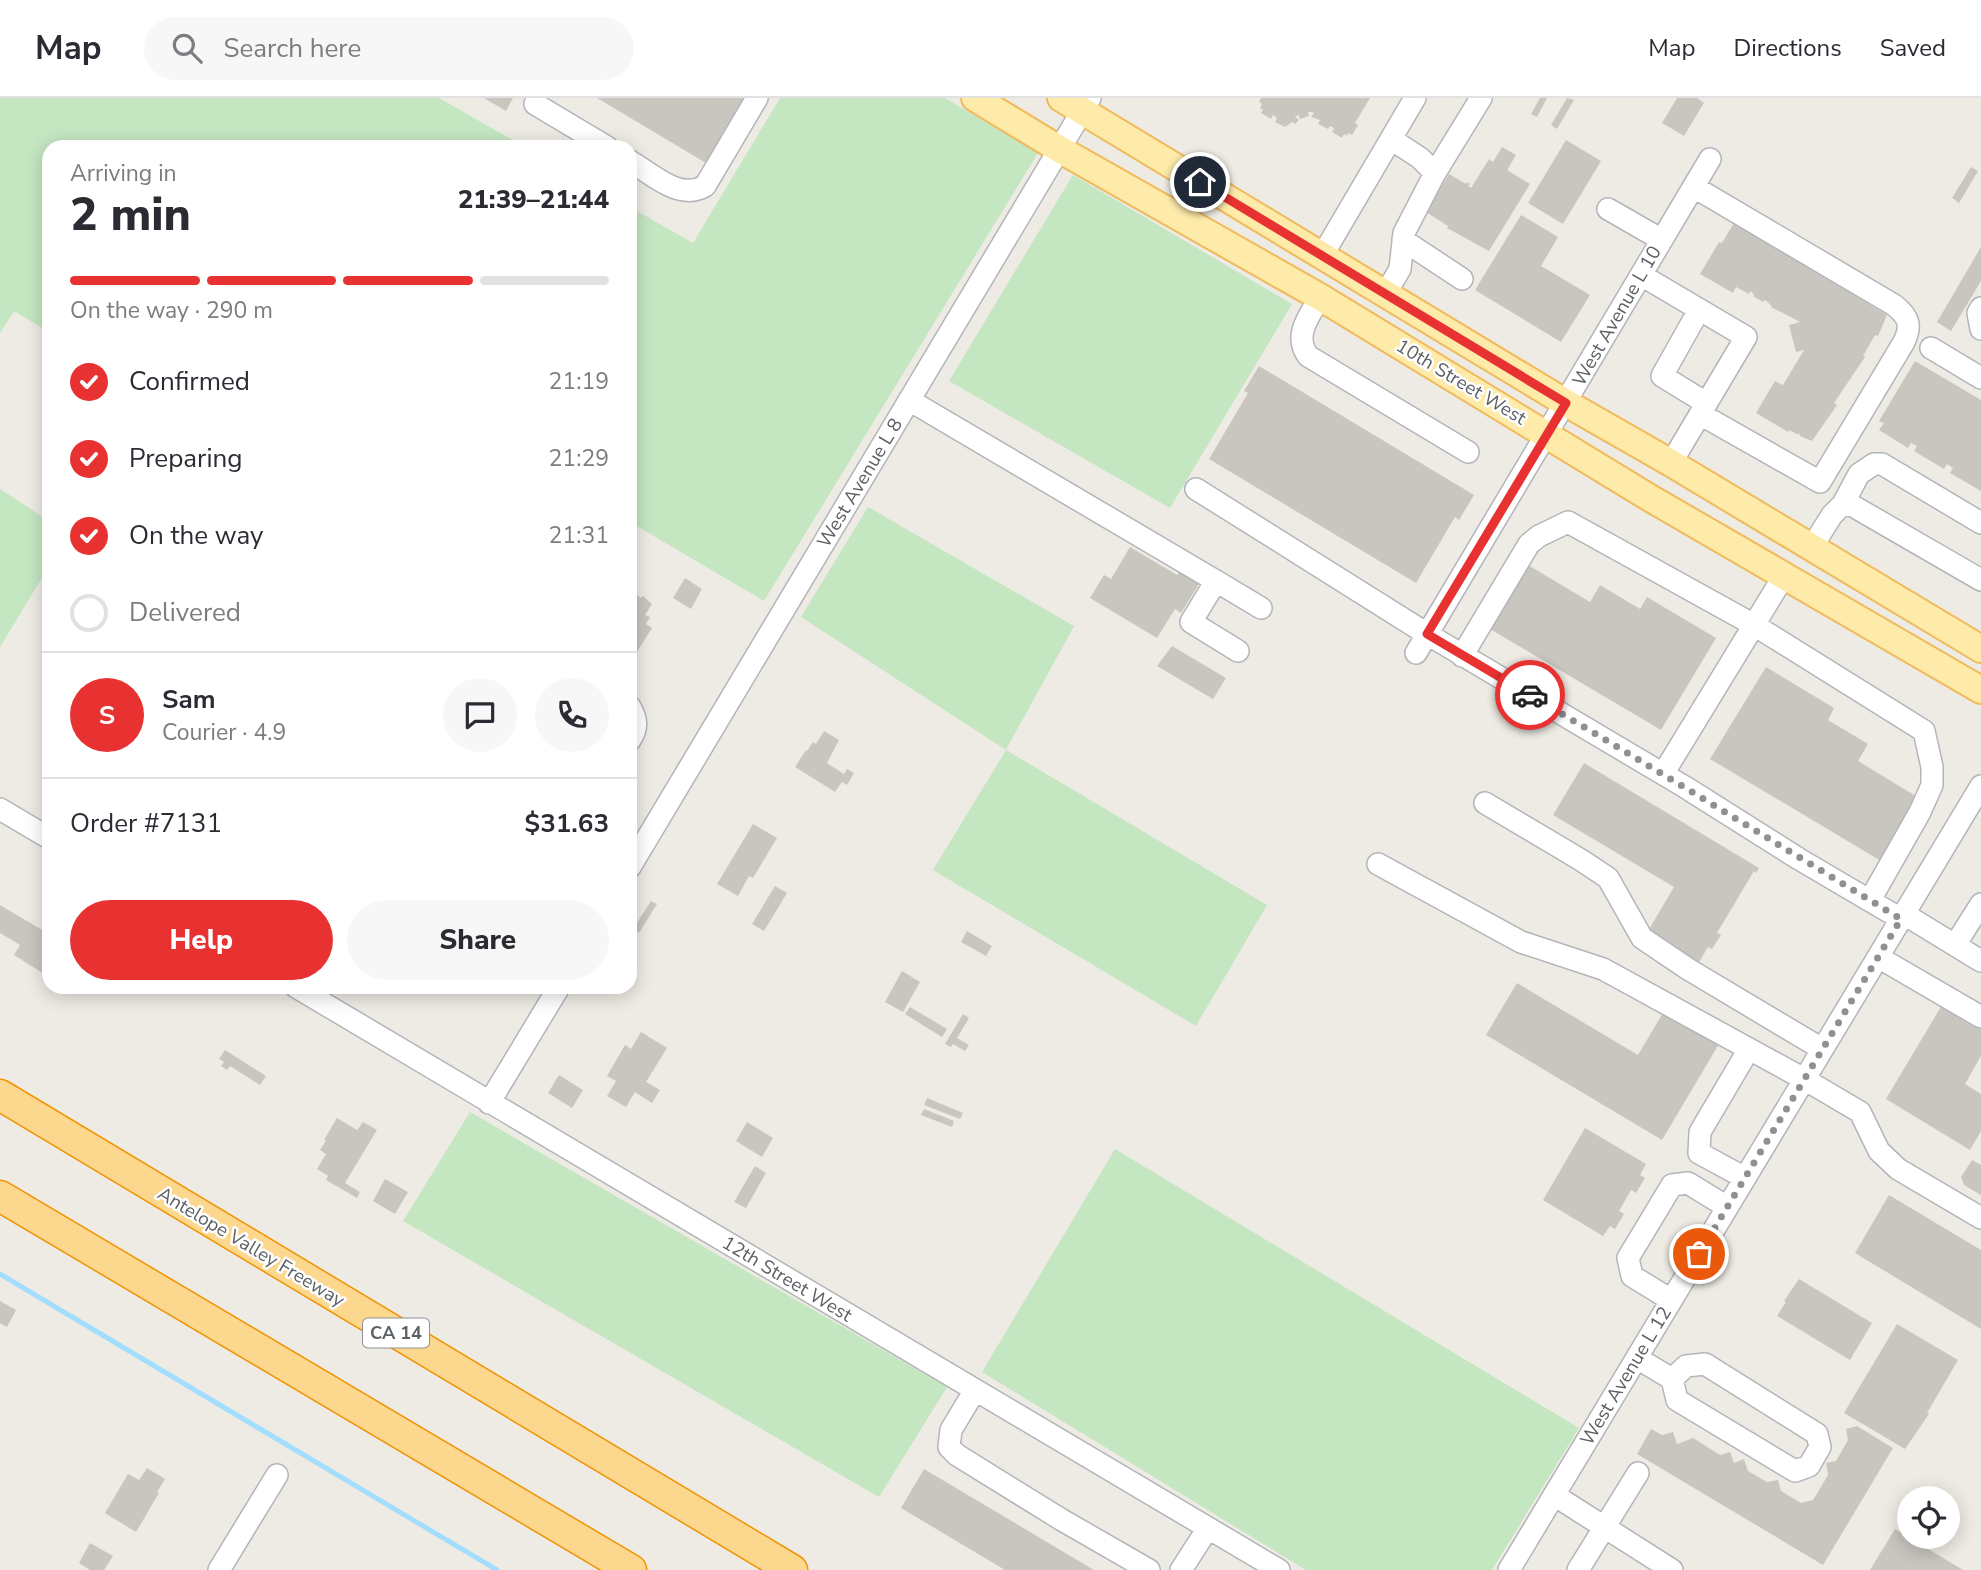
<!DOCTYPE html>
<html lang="en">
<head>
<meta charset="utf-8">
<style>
  body { margin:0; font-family:"Nunito Sans",sans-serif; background:#f7f7f7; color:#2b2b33; height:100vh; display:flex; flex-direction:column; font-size:26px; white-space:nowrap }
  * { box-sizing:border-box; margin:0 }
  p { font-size:23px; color:#7c7c81 }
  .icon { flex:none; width:38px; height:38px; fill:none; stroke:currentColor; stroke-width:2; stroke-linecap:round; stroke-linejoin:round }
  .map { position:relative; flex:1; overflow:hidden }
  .drawer { position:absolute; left:42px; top:42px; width:595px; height:854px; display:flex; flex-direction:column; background:#fff; border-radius:21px; box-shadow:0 4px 18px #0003 }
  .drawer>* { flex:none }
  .tools { position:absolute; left:1897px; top:1388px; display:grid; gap:14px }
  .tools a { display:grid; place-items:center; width:63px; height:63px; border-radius:50%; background:#fff; box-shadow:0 4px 18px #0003; font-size:35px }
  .pin { position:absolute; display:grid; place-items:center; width:60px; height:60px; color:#fff; margin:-30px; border:4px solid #fff; border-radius:50%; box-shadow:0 2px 7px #0007 }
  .courier { position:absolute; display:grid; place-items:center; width:70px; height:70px; margin:-35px; border:5px solid #e83131; border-radius:50%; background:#fff; color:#222; box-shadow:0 2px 9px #0007 }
  .head em { font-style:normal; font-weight:800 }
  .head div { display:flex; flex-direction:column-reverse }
  .head { display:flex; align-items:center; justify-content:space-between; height:119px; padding:0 28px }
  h1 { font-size:46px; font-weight:800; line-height:52px }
  .bar { display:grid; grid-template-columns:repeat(4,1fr); gap:10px 7px; align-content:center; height:84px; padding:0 28px }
  .bar i { height:9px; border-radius:5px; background:#e1e1e2 }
  .bar .on { background:#e83131 }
  .bar p { grid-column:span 4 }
  .line { display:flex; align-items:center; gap:18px; padding:0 28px; border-top:2px solid #e1e1e2 }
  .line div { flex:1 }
  .round { display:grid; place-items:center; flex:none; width:74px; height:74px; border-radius:37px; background:#f7f7f7 }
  ol { padding:0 28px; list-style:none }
  li { display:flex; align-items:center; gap:21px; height:77px }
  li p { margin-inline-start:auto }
  li .icon { padding:7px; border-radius:50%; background:#e83131; color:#fff; stroke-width:4 }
  li:last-child { color:#7c7c81 }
  li i { width:38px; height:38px; border:4px solid #e1e1e2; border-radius:50% }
  .action { display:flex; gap:14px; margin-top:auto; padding:14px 28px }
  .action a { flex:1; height:80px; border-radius:42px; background:#e83131; color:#fff; font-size:28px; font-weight:800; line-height:80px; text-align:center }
  .action a+a { background:#f7f7f7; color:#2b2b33 }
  header { display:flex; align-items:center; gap:42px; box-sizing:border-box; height:98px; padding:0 35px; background:#fff; border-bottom:2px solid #e1e1e2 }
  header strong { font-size:33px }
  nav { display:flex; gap:38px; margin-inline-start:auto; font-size:24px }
  .search { width:490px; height:63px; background:#f7f7f7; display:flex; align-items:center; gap:18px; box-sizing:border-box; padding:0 24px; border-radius:38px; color:#7c7c81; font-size:26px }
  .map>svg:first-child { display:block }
  .green { fill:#c4e6c1 }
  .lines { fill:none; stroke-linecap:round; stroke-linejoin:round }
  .stream { stroke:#a4defe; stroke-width:5 }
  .building { fill:#c9c6c0 }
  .minor-casing { stroke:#b2b5b9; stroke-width:24 }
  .major-casing { stroke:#f0ba5b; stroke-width:30 }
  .highway-casing { stroke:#f19302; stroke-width:33 }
  .minor { stroke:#fff; stroke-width:21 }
  .major { stroke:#feeaa9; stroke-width:26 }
  .highway { stroke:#fcd78e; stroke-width:30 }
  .done { stroke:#8f9191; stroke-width:7; stroke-dasharray:0 12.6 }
  .route { stroke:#e83131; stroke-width:9 }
  .labels { text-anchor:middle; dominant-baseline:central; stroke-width:5; stroke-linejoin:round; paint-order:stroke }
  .shield { fill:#fff; stroke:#8d9093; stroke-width:2 }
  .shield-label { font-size:18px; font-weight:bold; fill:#5c6165 }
  .street-label { font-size:19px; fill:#5c6165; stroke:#fff }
</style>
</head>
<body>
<header>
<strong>Map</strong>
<div class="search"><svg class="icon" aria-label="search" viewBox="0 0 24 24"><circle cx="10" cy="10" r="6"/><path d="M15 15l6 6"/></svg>Search here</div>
<nav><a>Map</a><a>Directions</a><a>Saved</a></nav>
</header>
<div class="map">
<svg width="1981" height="1472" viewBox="0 0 1981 1472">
  <rect width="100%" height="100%" fill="#eeebe4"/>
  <!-- green -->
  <path class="green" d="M0,0h439l86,49h-476v185l-35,-21 -14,22z
    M780,0h165l93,55 -274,448 -134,-79v-315l63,36z
    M1073,77l219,129 -122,204 -221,-127z
    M0,391l49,32v45l-49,81z
    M868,409l206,119 -68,124 261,155 -71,121 -263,-156 73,-120 -205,-133z
    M470,1014l477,275 -68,110 -476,-276z
    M1115,1051l464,279 -87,142h-186l-324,-198z"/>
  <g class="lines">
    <!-- stream -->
    <path class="stream" d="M0,1176l497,296"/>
  </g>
  <!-- building -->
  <path class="building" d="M484,0h29l-7,13z
    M597,0h145l2,1 -38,64z
    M1261,0h109l-15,25 3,2 -6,10 -4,-2 -1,3 -3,-2 -2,4 -10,-6 2,-4 -4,-2 -2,3 -10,-5 2,-4 -9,-3 3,-4 -3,-1h-3l1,4 -9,3 -1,-4 -3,1 -1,1 4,3 -4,4 -3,-2 -7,5 -10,-5 2,-4 -4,-3 -2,4 -10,-6 2,-3 -3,-2 2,-4 -3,-2z
    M1540,0h7l-10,19 -6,-3z
    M1567,0l7,2 -17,29 -6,-4z
    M1677,0h20l7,5 -20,33 -22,-13z
    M1566,42l35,21 -38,63 -35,-21z
    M1502,49l14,8 -9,15 23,14 -41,67 -42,-23 1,-2 -22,-14 23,-38 17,10 1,-2 3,2 -2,2 3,2 18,-29 4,3z
    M1971,69l7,4 -19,32 -7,-5z
    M1521,117l37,22 -17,29 49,29 -29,47 -86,-52z
    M1734,125l153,92 -9,21 -3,-1 -12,21 2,1 -31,46 3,2 -25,36 -12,-5v-3l-1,2 -10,-5 -1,2 -32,-19 19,-32 8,4 21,-35 -8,2 -7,-27 11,-3 -29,-15 1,-1 -7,-6 -2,2 -10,-6 1,-2 -4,-3 -1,3 -13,-7 -3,6 -33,-19 19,-32 3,1z
    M1981,149v34l-30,50 -14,-9z
    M1915,263l66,39v91l-31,-18 3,-5 -6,-4 -3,5 -30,-18 3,-5 -6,-3 -3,5 -29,-18 5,-7 -5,-2z
    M1259,268l215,129 -15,25 -4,-3 -39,66 -207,-124 39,-66 -4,-2z
    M1130,449l47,28 2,-3 20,12 -18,29 -6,-4 -18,29 -67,-40 14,-23 7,4z
    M1528,467l62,37 10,-17 40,24 7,-12 69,41 -55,92 -171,-101z
    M685,480l17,11 -11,20 -18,-11z
    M637,497l4,3 2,-2 9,8 -7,11 5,2 -4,7 6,4 -20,32 -2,-1v-52z
    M1172,548l54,32 -13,21 -56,-33z
    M1766,569l68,41 -6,12 40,24 -10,17 61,37 -38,63 -171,-102z
    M824,633l15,9 -12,23 17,11 3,-5 7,4 -7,12 -5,-3 -7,10 -40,-25 11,-17 1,1 6,-9 3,2z
    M1584,665l175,105 -3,5 -2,-2 -37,62 4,2 -9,14 -4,-2 -9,15 -51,-31 26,-44 -121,-72z
    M753,726l24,14 -24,40 -4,-2 -11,20 -21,-12z
    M775,788l12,7 -23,38 -12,-7z
    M651,803l6,3 -18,29 -6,-4z
    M0,807l49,29v43l-35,-22 6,-10 -20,-12z
    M967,833l25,15 -6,10 -25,-14z
    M902,873l18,11 -17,30 -18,-10z
    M1517,885l121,72 26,-44 55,33 -57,96 -176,-105z
    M1942,907l39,23v28l-16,28 16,10v37l-11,19 -84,-51z
    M910,909l37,22 -5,8 -37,-23z
    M963,916l6,4 -12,20 12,7 -4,6 -12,-7 -2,3 -6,-3z
    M641,934l26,16 -21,34 14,8 -8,13 -17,-11 -9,15 -19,-11 9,-15 -9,-5 18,-31 6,4z
    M225,952l41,26 -6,9 -30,-19 -3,4 -6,-4 3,-4 -5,-3z
    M559,977l24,15 -11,18 -24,-15z
    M927,1000l36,15 -3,6 -36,-14z
    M924,1011l30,12 -2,6 -31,-12z
    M337,1020l20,12 6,-8 14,8 -32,53 15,9 -3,6 -31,-18 2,-4 -11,-7 9,-15 -6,-4 6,-9 -2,-1z
    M747,1024l26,16 -11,19 -26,-16z
    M1585,1030l61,36 -6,11 5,3 -9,15 -5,-3 -12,21 5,3 -9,15 -5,-3 -7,10 -60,-36z
    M1972,1062l9,5v30l-17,-10 -3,-8z
    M755,1068l11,7 -20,35 -12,-6z
    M385,1081l23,13 -13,22 -22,-13z
    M1889,1097l92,55v79l-126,-76z
    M1799,1181l73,44 -22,37 -73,-44 9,-14 -2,-1z
    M0,1203l16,9 -9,17 -7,-4z
    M1897,1226l61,36 -31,53 2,1 -24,35 -61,-36z
    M1857,1328l36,22 -70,117 -186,-111 14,-25 11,6 11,-3 4,12 16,-6 27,17 10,-3 4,11 10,-4 4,12 19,11 11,-2 3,11 20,12 12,-3 15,-25 -2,-12 10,-2 12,-21 -2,-11z
    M147,1370l18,11 -8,13 2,1 -23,39 -31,-19 23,-39 11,6z
    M924,1371l170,101h-89l-104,-62z
    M1895,1431l68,41h-93z
    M90,1445l23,13 -9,14h-14l-11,-7z"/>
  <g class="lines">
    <!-- minor casing -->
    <g class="minor-casing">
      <path id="minor" d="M535,6l72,43
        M1391,41l29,19 15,15
        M630,63c22,13 49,40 75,25l52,-88
        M1694,89l200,118c15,12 18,20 10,37l-84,140 -120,-68
        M1608,111l54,31
        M1403,142l59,39
        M1322,158l93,-158
        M1641,177l105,62 -75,126
        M1386,195l14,-24 4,-36 31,-60 46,-75
        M1320,199c-11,20 -27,38 -12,59l160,96
        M1981,210l-3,5 3,16
        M1699,212l-37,66 44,27
        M1931,250l50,30
        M909,302l307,181 -25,41 47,29
        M1196,391l231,145 258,153 114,72 102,60
        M1843,406l10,2 128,74
        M1812,449l20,-32 11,-11 16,-30 15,-10h8l99,59
        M1216,483l45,27
        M1416,555l294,-494
        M1462,558l67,-112 10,-8 29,-14 186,103 31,-51
        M630,609c7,12 8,21 0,33
        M1663,676l91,-149 170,106 8,36v18l-12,27 -50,88
        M1485,705l96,57 27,18 34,60 46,31 134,80
        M0,711l49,29
        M1378,766l143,78 82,27 201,110 56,33 19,39 19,18 83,49
        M630,769l460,-769
        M1904,816l77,47
        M1955,847l26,-41
        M1878,859l103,60
        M296,889l983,583
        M489,1005l70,-116
        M1745,1080l-46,-25 1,-21 49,-83
        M1671,1202l-39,-24 -4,-18 44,-73 16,-2 39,24
        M1637,1260l35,21 5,21 118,71 14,-5 11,-19 -3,-13 -112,-70 -19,2 -14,13
        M975,1292l-24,40 -2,17 8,8 105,65 87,50
        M1554,1397l118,75
        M219,1472l58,-95
        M1181,1472l27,-42
        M1509,1472l472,-784
        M1578,1472l60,-97"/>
    </g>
    <!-- major casing -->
    <g class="major-casing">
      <path id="major" d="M975,0l84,51 261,148 330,201 331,192
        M1061,0l505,305 105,60 310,186"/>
    </g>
    <!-- highway casing -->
    <g class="highway-casing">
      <path id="highway" d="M0,997l792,475
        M0,1098l631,374"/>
    </g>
    <!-- minor -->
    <use href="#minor" class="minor"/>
    <!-- major -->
    <use href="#major" class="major"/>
    <!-- highway -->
    <use href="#highway" class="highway"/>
  </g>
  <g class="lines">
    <!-- done -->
    <path class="done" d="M1530,597c124,73 247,149 371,224l-202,335"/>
    <!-- route -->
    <path class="route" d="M1200,84l366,221 -139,231 103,61"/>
  </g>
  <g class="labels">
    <!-- shield labels -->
    <rect class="shield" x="363" y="1220.5" width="66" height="29" rx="5"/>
    <g class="shield-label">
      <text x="396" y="1235">CA 14</text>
    </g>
    <!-- street labels -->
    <g class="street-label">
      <text transform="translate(1617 218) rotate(-60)">West Avenue L 10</text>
      <text transform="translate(1461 284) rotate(31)">10th Street West</text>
      <text transform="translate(860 385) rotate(-59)">West Avenue L 8</text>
      <text transform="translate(251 1149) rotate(31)">Antelope Valley Freeway</text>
      <text transform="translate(787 1181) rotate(31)">12th Street West</text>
      <text transform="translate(1626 1278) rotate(-59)">West Avenue L 12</text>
    </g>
  </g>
</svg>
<div class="tools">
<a><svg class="icon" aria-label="locate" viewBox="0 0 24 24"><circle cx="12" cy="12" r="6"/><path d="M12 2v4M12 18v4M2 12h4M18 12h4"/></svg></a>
</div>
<div class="pin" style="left:1699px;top:1156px;background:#ea580c"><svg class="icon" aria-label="bag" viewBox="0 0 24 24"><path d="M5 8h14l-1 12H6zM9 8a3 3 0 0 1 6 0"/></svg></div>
<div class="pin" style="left:1200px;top:84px;background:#1f2937"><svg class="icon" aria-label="home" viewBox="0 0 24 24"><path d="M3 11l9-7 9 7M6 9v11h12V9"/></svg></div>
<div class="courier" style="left:1530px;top:597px"><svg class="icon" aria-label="car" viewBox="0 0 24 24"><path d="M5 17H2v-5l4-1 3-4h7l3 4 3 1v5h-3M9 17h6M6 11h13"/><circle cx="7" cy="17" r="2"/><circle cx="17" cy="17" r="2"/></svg></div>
<section class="drawer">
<div class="head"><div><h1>2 min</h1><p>Arriving in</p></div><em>21:39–21:44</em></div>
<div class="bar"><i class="on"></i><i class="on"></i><i class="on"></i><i></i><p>On the way · 290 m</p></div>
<ol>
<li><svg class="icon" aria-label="check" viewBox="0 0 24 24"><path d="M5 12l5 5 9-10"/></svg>Confirmed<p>21:19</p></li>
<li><svg class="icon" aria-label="check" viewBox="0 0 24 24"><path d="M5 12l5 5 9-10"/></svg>Preparing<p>21:29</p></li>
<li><svg class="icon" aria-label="check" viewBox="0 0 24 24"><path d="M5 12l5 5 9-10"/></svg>On the way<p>21:31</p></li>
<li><i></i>Delivered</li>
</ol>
<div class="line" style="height:126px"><b class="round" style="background:#e83131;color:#fff">S</b><div><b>Sam</b><p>Courier · 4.9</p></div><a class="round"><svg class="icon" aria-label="chat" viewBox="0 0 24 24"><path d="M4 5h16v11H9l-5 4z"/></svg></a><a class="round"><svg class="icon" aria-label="phone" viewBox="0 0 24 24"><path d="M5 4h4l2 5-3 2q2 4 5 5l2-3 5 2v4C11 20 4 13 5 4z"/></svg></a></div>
<div class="line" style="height:91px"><div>Order #7131</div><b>$31.63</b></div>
<div class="action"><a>Help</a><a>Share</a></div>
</section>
</div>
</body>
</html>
